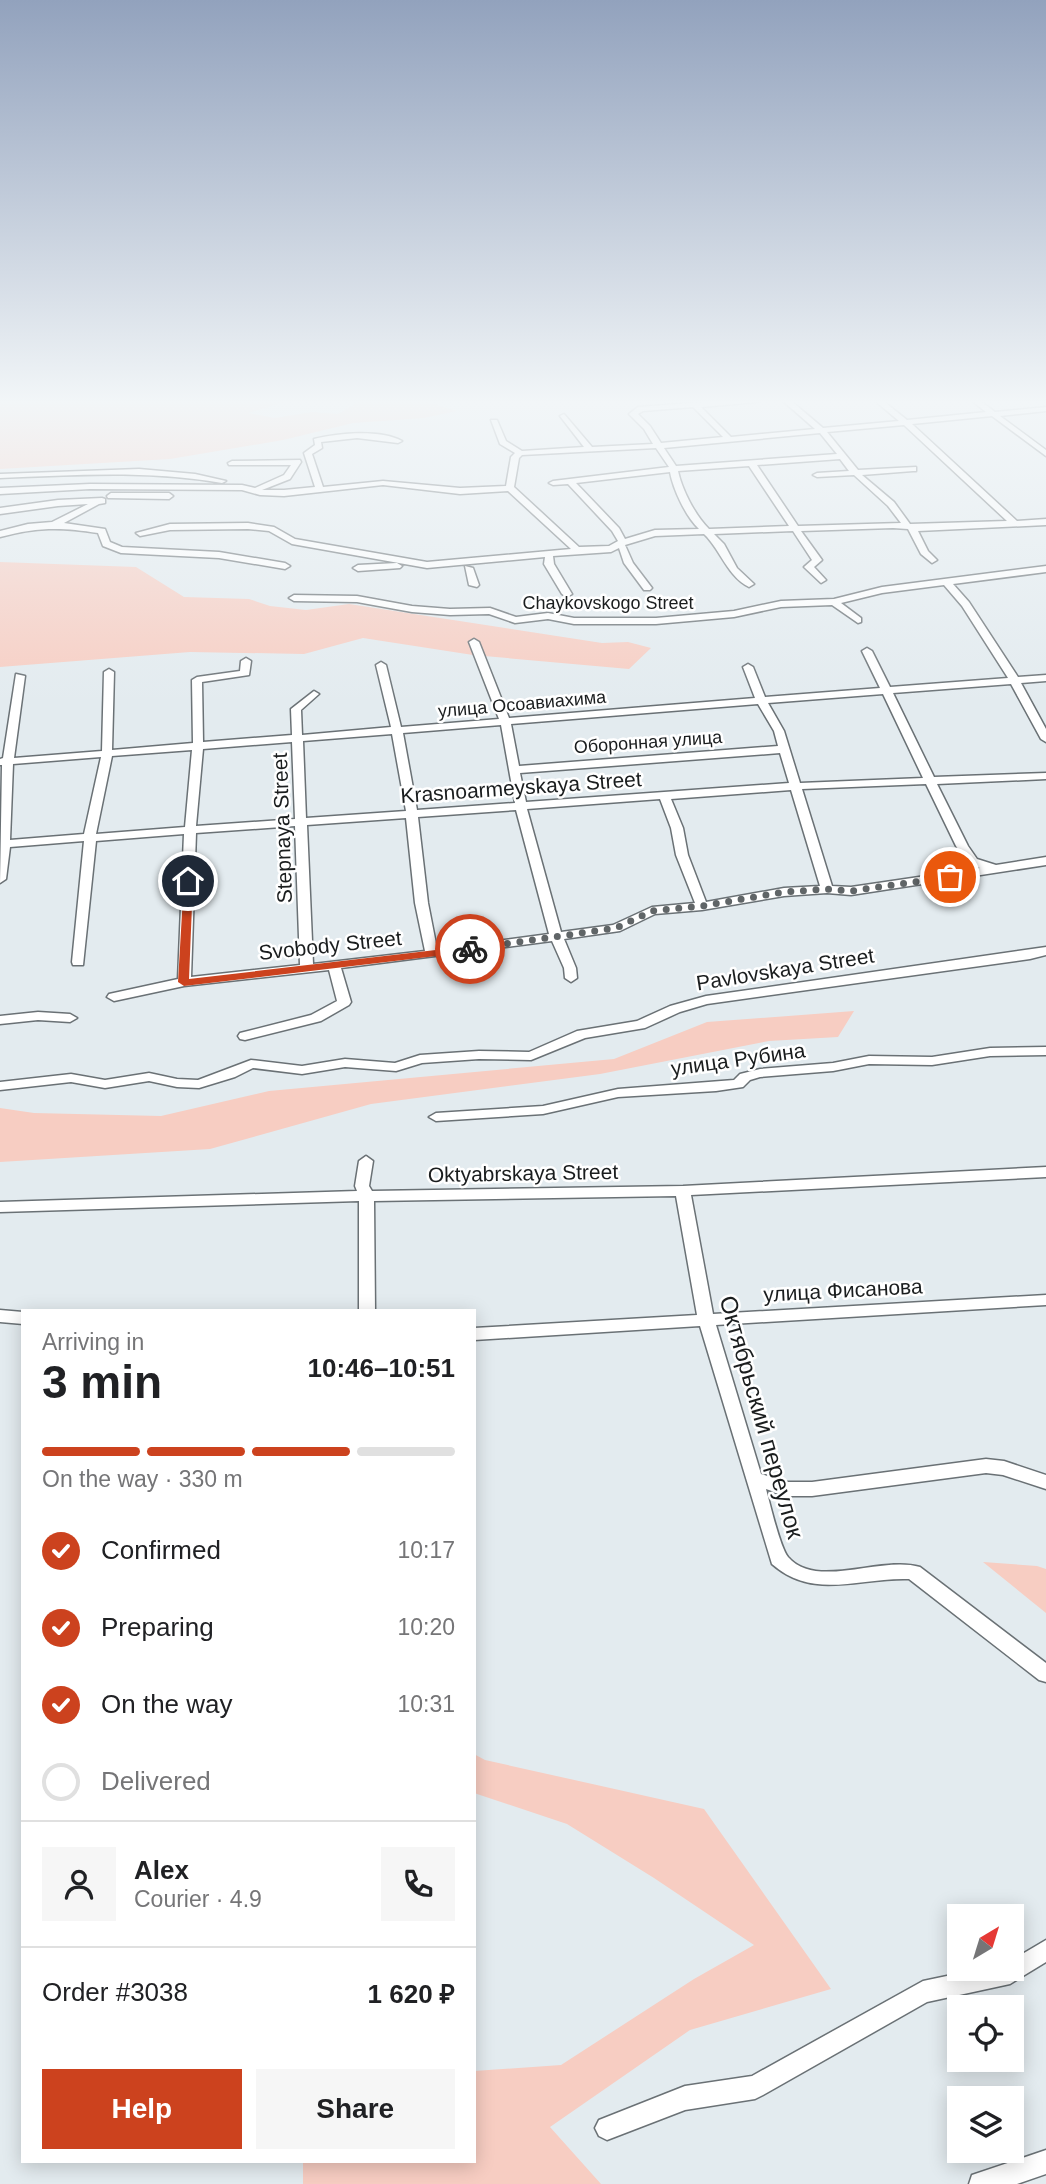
<!DOCTYPE html>
<html lang="en">
<head>
<meta charset="utf-8">
<style>
  body { margin:0; font-family:Helvetica,sans-serif; background:#f6f6f6; color:#202124; height:100vh; display:flex; flex-direction:column; font-size:26px; white-space:nowrap }
  * { box-sizing:border-box; margin:0 }
  p { font-size:23px; color:#757577 }
  .icon { flex:none; width:38px; height:38px; fill:none; stroke:currentColor; stroke-width:2; stroke-linecap:round; stroke-linejoin:round }
  .map { position:relative; flex:1; overflow:hidden }
  .side { position:absolute; left:21px; top:1309px; width:455px; height:854px; display:flex; flex-direction:column; background:#fff; border-radius:0px; box-shadow:0 4px 18px #0003 }
  .side>* { flex:none }
  .needle { width:46px; rotate:38deg }
  .controls { position:absolute; left:947px; top:1904px; display:grid; gap:14px }
  .controls a { display:grid; place-items:center; width:77px; height:77px; border-radius:0px; background:#fff; box-shadow:0 4px 18px #0003; font-size:35px }
  .pin { position:absolute; display:grid; place-items:center; width:60px; height:60px; color:#fff; margin:-30px; border:4px solid #fff; border-radius:50%; box-shadow:0 2px 7px #0007 }
  .courier { position:absolute; display:grid; place-items:center; width:70px; height:70px; margin:-35px; border:5px solid #cc421e; border-radius:50%; background:#fff; color:#222; box-shadow:0 2px 9px #0007 }
  .overview em { font-style:normal; font-weight:700 }
  .overview div { display:flex; flex-direction:column-reverse }
  .overview { display:flex; align-items:center; justify-content:space-between; height:119px; padding:0 21px }
  h1 { font-size:46px; font-weight:700; line-height:52px }
  .bar { display:grid; grid-template-columns:repeat(4,1fr); gap:10px 7px; align-content:center; height:84px; padding:0 21px }
  .bar i { height:9px; border-radius:5px; background:#e0e0e0 }
  .bar .current { background:#cc421e }
  .bar p { grid-column:span 4 }
  .line { display:flex; align-items:center; gap:18px; padding:0 21px; border-top:2px solid #e0e0e0 }
  .line div { flex:1 }
  .round { display:grid; place-items:center; flex:none; width:74px; height:74px; border-radius:0px; background:#f6f6f6 }
  ol { padding:0 21px; list-style:none }
  li { display:flex; align-items:center; gap:21px; height:77px }
  li p { margin-inline-start:auto }
  li .icon { padding:7px; border-radius:50%; background:#cc421e; color:#fff; stroke-width:4 }
  li:last-child { color:#757577 }
  li i { width:38px; height:38px; border:4px solid #e0e0e0; border-radius:50% }
  .cta { display:flex; gap:14px; margin-top:auto; padding:14px 21px }
  .cta a { flex:1; height:80px; border-radius:0px; background:#cc421e; color:#fff; font-size:28px; font-weight:700; line-height:80px; text-align:center }
  .cta a+a { background:#f6f6f6; color:#202124 }
  .map>svg:first-child { display:block }
  .green { fill:#f7cdc2 }
  .lines { fill:none; stroke-linecap:round; stroke-linejoin:round }
  .minor-casing { stroke:#6a7175; stroke-width:3 }
  .minor { fill:#fff; fill-rule:evenodd }
  .route { fill:#cc421e }
  .done { stroke:#606567; stroke-width:7; stroke-dasharray:0 12.6 }
  .labels { text-anchor:middle; dominant-baseline:central; stroke-width:5; stroke-linejoin:round; paint-order:stroke }
  .far-street-label { font-size:18px; fill:#1a1d1e; stroke:#fff }
  .street-label { font-size:21px; fill:#1a1d1e; stroke:#fff }
  .near-street-label { font-size:24px; fill:#1a1d1e; stroke:#fff }
</style>
</head>
<body>
<div class="map">
<svg width="1046" height="2184" viewBox="0 0 1046 2184">
  <rect width="100%" height="100%" fill="#e3ebef"/>
  <!-- green -->
  <path class="green" d="M0,400h281l4,2 -37,11 27,5 37,-6 26,2 17,-10v-4h65l37,11 -33,7 -71,5 -70,17 -113,19 -170,10z
    M0,562l136,5 48,30 65,2 21,7 36,4 43,-6 253,39 26,-1 23,6 -22,21 -156,-14 -110,-17 -59,16 -114,-2 -190,15z
    M854,1011l-16,26 -69,4 -169,33 -229,30 -161,45 -210,13v-54l34,5 127,3 108,-25 345,-32 93,-37z
    M983,1562l54,4 9,3v44z
    M474,1754l11,6 219,49 127,180 -141,41 -140,97 51,57h-298v-23h171v-90l87,-6 133,-86 60,-34 -100,-67 -87,-54 -93,-31z"/>
  <g class="lines">
    <!-- minor casing -->
    <g class="minor-casing">
      <path id="minor" d="M732,400h29l-4,2 -56,5 30,30 84,-8 -33,-29h8l33,28 76,-7 -25,-21h8l25,20 79,-8 -15,-12h8l16,12 51,-5v4l-46,5 46,34v6l-54,-40 -80,8 105,97 29,-2v6l-128,6 10,20 9,9 -5,3 -11,-9 -13,-25 -15,-1 -92,3 21,29 -8,7 12,13 -5,3 -17,-16 8,-7 -19,-29 -79,3 10,10 13,24 17,16 -5,3c-22,-11 -28,-37 -45,-53l-49,2 -30,9 8,18 19,25 -2,2h-6l-20,-27 -5,-15 -8,4 -58,4 1,8 18,30 -5,3 -5,-3 -18,-30 1,-7 -118,11 -135,-24 -23,-13 -21,-2 -78,1 -30,6 -4,-3 34,-9 78,-1 26,4 21,12 132,23 144,-13 -63,-58 -48,3 -77,-9 -99,11 -24,-1 -18,-5 -152,-1 -90,5v-6l90,-4 152,1 13,3 29,-13 7,-10h-62l-1,-2 4,-2 68,-1 1,2 -11,17 -28,11h22l31,-3 -11,-34 11,-8 -1,-6c24,-6 66,-10 88,2l-4,2 -41,-5 -36,4 1,6 -10,6 11,33 60,-6 77,7 46,-2 5,-29 4,-4 -15,-9 -9,-24h6l9,21 16,10 62,-4 -24,-31 4,-2 28,33 61,-3 -9,-15 -15,-15 9,-7zM693,407l30,30 -62,6 -11,-17 -12,-12 5,-3zM904,425l103,96 -97,3 -16,-22 -32,-27 51,-4h3v-4l-58,3 -31,-38zM820,433l17,21 -161,12 -12,-18zM656,448l13,19 -116,14 -4,2 4,2 15,-1 44,47 6,10 -9,5 -30,1 -65,-60 5,-29 3,-3zM840,459l9,12 -32,2 -4,2 4,2 37,-2 34,31 13,17 -103,3 -41,-61zM749,466l40,60 -80,3c-14,-14 -27,-39 -31,-58zM670,472c3,17 16,45 29,57l-44,1 -30,9 -6,-11 -43,-45z
        M139,469l56,5 31,7 -4,2c-74,-13 -147,-8 -222,-5v-4z
        M111,493h58l4,3 -4,3 -61,-1 -1,-2z
        M102,498l3,1v4l-6,1 -35,19 41,6 5,13 12,5 97,5 66,11 5,3 -5,3 -66,-11 -98,-5 -18,-7 -5,-13c-37,-6 -61,-6 -98,4v-6l28,-7 24,-2 36,-18 -30,2 -58,8v-6l58,-8z
        M397,563l5,3 -2,2 -42,3 -5,-3 5,-3z
        M465,566l8,2 6,17 -2,2 -8,-2z
        M1046,566v6l-93,12 16,18 49,75 28,-2v6l-25,2 25,46v13l-5,-3 -30,-55 -118,9 41,84 112,-4v6l-109,5 31,62 9,13 19,6 50,-8v8l-195,30 -24,-2 -43,3 -82,14 -47,4 -35,17 -56,8 12,29 1,10 -6,4 -6,-4 -1,-10 -12,-27 -211,27 10,34 -2,3 -28,16 -76,19 -5,-1 -2,-3 2,-3 71,-18 26,-14 -8,-31 -145,16 -70,15 -7,-4 2,-3 69,-15 6,-145 -88,7 -13,124h-10l-1,-3 12,-121 -74,6 -4,32 -6,4 2,-118h-2v-6l3,-1 13,-84 9,2 -11,82 88,-7 2,-79 5,-3 5,3 -2,78 81,-7 -1,-63 5,-3 43,-6 1,-10 5,-3 5,3 -2,14 -47,7 1,60 89,-7 -1,-26 23,-18 5,3 -18,16 1,25 89,-8 -15,-62 5,-3 5,3 15,62 98,-8 -30,-77 5,-3 5,3 30,76 246,-20 -12,-31 5,-3 5,3 12,30 115,-9 -18,-37 5,-3 5,3 18,36 118,-9 -46,-72 -18,-21 -62,8 -41,10 20,15v4l-3,1 -26,-18 -51,2 -47,10 -78,7h-82l-26,-5 -33,4 -26,-9 -39,1 -38,-3 -55,-10 -63,-1 -5,-3 5,-3 63,1 55,10 38,3 40,-1 26,9 32,-4 26,5h82l78,-7 47,-10 53,-2 48,-12zM883,694l40,84 -123,5 -16,-52 -16,-28zM758,704l16,27 4,15 -259,20 -8,-42zM501,725l14,78 -98,7 -14,-77zM392,734l14,77 -100,7 -3,-77zM292,742l3,77 -99,7 7,-77zM192,750l-7,77 -89,7 16,-78zM780,753l9,30 -263,19 -6,-29zM101,757l-17,77 -74,6 3,-76zM926,784l30,62 13,19 11,3 -129,19 -19,-1 -30,-97zM791,790l29,96 -36,2 -78,14 -18,-47 -5,-27 -12,-29zM660,799l11,29 5,27 19,48 -43,4 -39,18 -52,7 -34,-123zM516,810l33,124 -112,15 -9,-46 -10,-86zM406,818l9,85 10,48 -112,13 -6,-139zM295,826l5,139 -109,12 5,-144z
        M1046,947v8l-16,4 -323,45 -27,8 -35,16 -60,10 -54,22 -52,-1 -57,4 -26,8 -51,-4 -43,7 -49,-6 -18,9 -36,11 -22,-1 -28,-6 -44,7 -34,-6 -71,8v-8l71,-8 34,6 44,-7 28,6 21,1 53,-20 51,6 43,-7 50,4 25,-8 59,-4 50,1 48,-21 60,-10 33,-15 36,-10z
        M38,1012l32,2 7,4 -7,4 -32,-2 -38,4v-8z
        M1046,1047v8l-56,1 -58,9 -63,-1 -36,7 -73,6 -10,3 -7,7 -27,4 -98,6 -75,17 -107,7 -7,-4 7,-4 107,-7 75,-17 116,-9 6,-6 20,-5 73,-6 36,-7 63,1 58,-9z
        M366,1156l7,5 -4,25 3,5 311,-5 363,-19v10l-355,18 22,119 333,-19v10l-330,20 45,149 25,8h26l174,-23 18,2 42,14v14l-43,-14 -17,-2 -174,23h-26l-20,-7c4,15 14,58 22,68 28,33 94,-2 132,10l126,96v19l-7,-2 -130,-101c-50,-2 -95,22 -137,-15l-72,-238 -226,14v-12l223,-13 -21,-119 -302,5 1,110h-16v-110l-359,11v-10l357,-11 -2,-5 4,-25z
        M0,1310l23,2v12l-23,-2z
        M1046,1940v22l-36,22 -83,18 -164,93 -8,4 -70,11 -78,30 -8,-4 -4,-8 4,-8 86,-34 67,-10 171,-95 57,-12h32v-9z
        M1046,2150v24l-29,10h-48l3,-9z"/>
    </g>
    <!-- minor -->
    <use href="#minor" class="minor"/>
  </g>
  <!-- sky -->
  <linearGradient id="sky" x2="0" y2="1"><stop stop-color="#92a2bd"/><stop offset="0.57" stop-color="#f2f6f8"/><stop offset="1" stop-color="#f2f6f8" stop-opacity="0"/></linearGradient>
  <rect width="1046" height="705" fill="url(#sky)"/>
  <!-- route -->
  <path class="route" d="M184,879l9,2 -4,98 281,-33 5,3 -5,3 -286,34 -6,-4z"/>
  <g class="lines">
    <!-- done -->
    <path class="done" d="M470,949l146,-21 36,-17 50,-5 82,-14 43,-3 24,2 99,-14"/>
  </g>
  <g class="labels">
    <!-- far-street labels -->
    <g class="far-street-label">
      <text x="608" y="603">Chaykovskogo Street</text>
      <text transform="translate(522 704) rotate(-5)">улица Осоавиахима</text>
      <text transform="translate(648 742) rotate(-4)">Оборонная улица</text>
    </g>
    <!-- street labels -->
    <g class="street-label">
      <text transform="translate(521 787) rotate(-4)">Krasnoarmeyskaya Street</text>
      <text transform="translate(282 828) rotate(-92)">Stepnaya Street</text>
      <text transform="translate(330 945) rotate(-6)">Svobody Street</text>
      <text transform="translate(785 969) rotate(-9)">Pavlovskaya Street</text>
      <text transform="translate(738 1059) rotate(-8)">улица Рубина</text>
      <text transform="translate(523 1173) rotate(-1)">Oktyabrskaya Street</text>
      <text transform="translate(843 1290) rotate(-3)">улица Фисанова</text>
    </g>
    <!-- near-street labels -->
    <g class="near-street-label">
      <text transform="translate(762 1417) rotate(74)">Октябрьский переулок</text>
    </g>
  </g>
</svg>
<div class="controls">
<a><svg class="needle" viewBox="-14 -14 28 28"><path d="M0-13l5 13h-10z" fill="#e53935"/><path d="M0 13l5-13h-10z" fill="#757577"/></svg></a>
<a><svg class="icon" aria-label="locate" viewBox="0 0 24 24"><circle cx="12" cy="12" r="6"/><path d="M12 2v4M12 18v4M2 12h4M18 12h4"/></svg></a>
<a><svg class="icon" aria-label="layers" viewBox="0 0 24 24"><path d="M12 4l9 5-9 5-9-5zM3 14l9 5 9-5"/></svg></a>
</div>
<div class="pin" style="left:950px;top:877px;background:#ea580c"><svg class="icon" aria-label="bag" viewBox="0 0 24 24"><path d="M5 8h14l-1 12H6zM9 8a3 3 0 0 1 6 0"/></svg></div>
<div class="pin" style="left:188px;top:881px;background:#1f2937"><svg class="icon" aria-label="home" viewBox="0 0 24 24"><path d="M3 11l9-7 9 7M6 9v11h12V9"/></svg></div>
<div class="courier" style="left:470px;top:949px"><svg class="icon" aria-label="bike" viewBox="0 0 24 24"><circle cx="6" cy="16" r="4"/><circle cx="18" cy="16" r="4"/><path d="M6 16l4-8h5l3 8M10 8l3 8H6M13 5h3"/></svg></div>
<section class="side">
<div class="overview"><div><h1>3 min</h1><p>Arriving in</p></div><em>10:46–10:51</em></div>
<div class="bar"><i class="current"></i><i class="current"></i><i class="current"></i><i></i><p>On the way · 330 m</p></div>
<ol>
<li><svg class="icon" aria-label="check" viewBox="0 0 24 24"><path d="M5 12l5 5 9-10"/></svg>Confirmed<p>10:17</p></li>
<li><svg class="icon" aria-label="check" viewBox="0 0 24 24"><path d="M5 12l5 5 9-10"/></svg>Preparing<p>10:20</p></li>
<li><svg class="icon" aria-label="check" viewBox="0 0 24 24"><path d="M5 12l5 5 9-10"/></svg>On the way<p>10:31</p></li>
<li><i></i>Delivered</li>
</ol>
<div class="line" style="height:126px"><a class="round"><svg class="icon" aria-label="person" viewBox="0 0 24 24"><circle cx="12" cy="8" r="4"/><path d="M4 21q1-7 8-7t8 7"/></svg></a><div><b>Alex</b><p>Courier · 4.9</p></div><a class="round"><svg class="icon" aria-label="phone" viewBox="0 0 24 24"><path d="M5 4h4l2 5-3 2q2 4 5 5l2-3 5 2v4C11 20 4 13 5 4z"/></svg></a></div>
<div class="line" style="height:91px"><div>Order #3038</div><b>1 620 ₽</b></div>
<div class="cta"><a>Help</a><a>Share</a></div>
</section>
</div>
</body>
</html>
